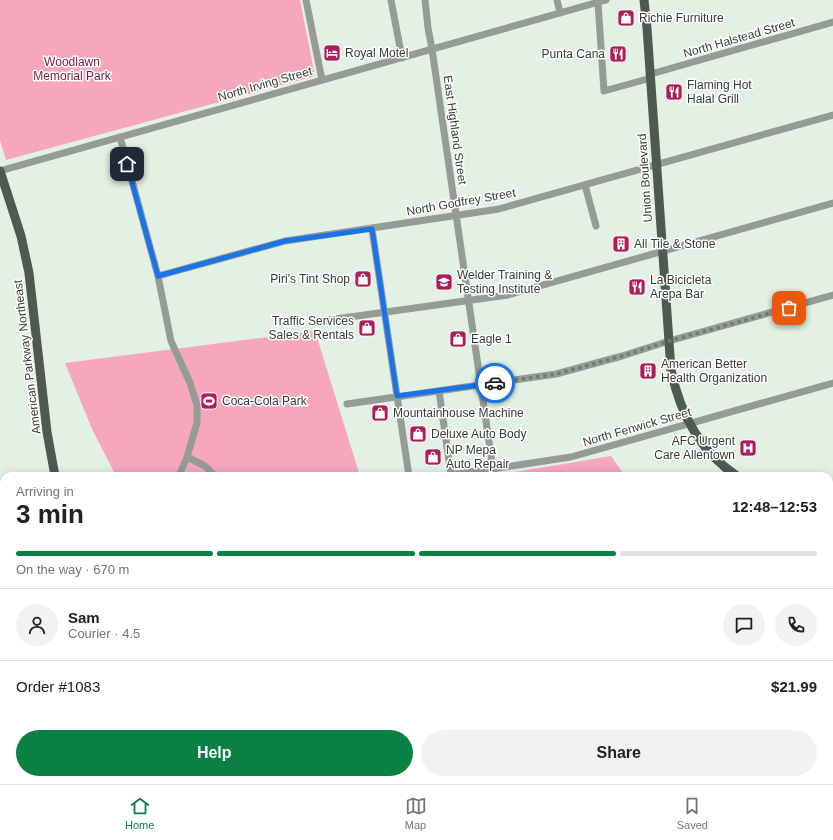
<!DOCTYPE html>
<html lang="en">
<head>
<meta charset="utf-8">
<style>
  body { margin:0; font-family:Helvetica,sans-serif; background:#f2f2f2; color:#202124; height:100vh; display:flex; flex-direction:column; font-size:15px; white-space:nowrap }
  * { box-sizing:border-box; margin:0 }
  p { font-size:13px; color:#757577 }
  .icon { flex:none; width:22px; height:22px; fill:none; stroke:currentColor; stroke-width:2; stroke-linecap:round; stroke-linejoin:round }
  .map { position:relative; flex:1; overflow:hidden }
  .sheet { position:absolute; left:0px; top:472px; width:833px; height:312px; display:flex; flex-direction:column; background:#fff; border-radius:12px 12px 0 0; box-shadow:0 2px 10px #0003 }
  .sheet>* { flex:none }
  .pin { position:absolute; display:grid; place-items:center; width:34px; height:34px; color:#fff; margin:-17px; border-radius:8px; box-shadow:0 2px 6px #0006 }
  .courier { position:absolute; display:grid; place-items:center; width:40px; height:40px; margin:-20px; border:3px solid #1a73e8; border-radius:50%; background:#fff; color:#222; box-shadow:0 1px 5px #0007 }
  .headline em { font-style:normal; font-weight:600 }
  .headline div { display:flex; flex-direction:column-reverse }
  .headline { display:flex; align-items:center; justify-content:space-between; height:68px; padding:0 16px }
  h1 { font-size:26px; font-weight:600; line-height:30px }
  .bar { display:grid; grid-template-columns:repeat(4,1fr); gap:6px 4px; align-content:center; height:48px; padding:0 16px }
  .bar i { height:5px; border-radius:3px; background:#e0e0e0 }
  .bar .selected { background:#0b8043 }
  .bar p { grid-column:span 4 }
  .line { display:flex; align-items:center; gap:10px; padding:0 16px; border-top:1px solid #e0e0e0 }
  .line div { flex:1 }
  .round { display:grid; place-items:center; flex:none; width:42px; height:42px; border-radius:21px; background:#f2f2f2 }
  .cta { display:flex; gap:8px; margin-top:auto; padding:8px 16px }
  .cta a { flex:1; height:46px; border-radius:24px; background:#0b8043; color:#fff; font-size:16px; font-weight:600; line-height:46px; text-align:center }
  .cta a+a { background:#f2f2f2; color:#202124 }
  .tab-bar { display:flex; justify-content:space-around; align-items:center; height:56px; border-top:1px solid #e0e0e0; background:#fff; font-size:11px; color:#757577 }
  .tab-bar a { display:grid; justify-items:center; gap:2px }
  .tab-bar .selected { color:#0b8043 }
  .map>svg:first-child { display:block }
  .built { fill:#d2e7d4 }
  .green { fill:#f6a7bc }
  .lines { fill:none; stroke-linecap:round; stroke-linejoin:round }
  .stream { stroke:#f48daa; stroke-width:2 }
  .minor { stroke:#959b95; stroke-width:7 }
  .major { stroke:#4e594f; stroke-width:9 }
  .done { stroke:#727b73; stroke-width:4; stroke-dasharray:0 7.2 }
  .route { stroke:#1a73e8; stroke-width:5 }
  .labels { text-anchor:middle; dominant-baseline:central; stroke-width:3; stroke-linejoin:round; paint-order:stroke }
  .poi-label { font-size:12px; fill:#363c37; stroke:#fff; text-anchor:start }
  .street-label { font-size:12px; fill:#363c37; stroke:#fff }
  .park-label { font-size:12px; fill:#751a3d; stroke:#fff }
</style>
</head>
<body>
<div class="map">
<svg width="833" height="784" viewBox="0 0 833 784">
  <rect width="100%" height="100%" fill="#e2f1e3"/>
  <!-- built -->
  <path class="built" d="M52,780h114l2,4h-114z"/>
  <!-- green -->
  <path class="green" d="M0,0h300l15,76 -309,84 -6,-20z
    M315,331l45,145h-244l-24,-47 -27,-66z
    M611,456l14,20h-122v-2z
    M829,634l4,2v148h-237l-31,-4h264z"/>
  <g class="lines">
    <!-- stream -->
    <path class="stream" d="M0,555l4,3
      M253,780l7,4"/>
    <!-- minor -->
    <path class="minor" d="M306,0l16,80
      M391,0l11,58
      M425,0l3,28 4,21 62,427
      M557,0l3,13
      M598,3l6,88 47,-13
      M651,74l182,-52
      M120,137l38,139 13,65 19,42 7,22v18l-10,34
      M0,171l606,-171
      M585,185l11,41
      M372,229l37,247
      M158,276l127,-35 214,-32 334,-94
      M314,322l194,-27 325,-92
      M439,391l12,84
      M347,404l209,-30 66,-18 47,-15 164,-46
      M179,476l8,-19 18,9 10,10
      M444,476l127,-19 262,-74
      M0,541l4,3
      M107,780l1,4"/>
    <!-- major -->
    <path class="major" d="M644,0l3,28 24,342c9,43 28,81 66,106
      M0,171l21,65 8,37 18,159 8,44
      M829,534l4,2
      M288,780l4,4"/>
  </g>
  <g class="lines">
    <!-- done -->
    <path class="done" d="M495,383l61,-9 66,-18 47,-15 120,-33"/>
    <!-- route -->
    <path class="route" d="M127,164l31,112 127,-35 87,-12 25,167 98,-13"/>
  </g>
  <!-- icons -->
  <defs>
    <g id="shop-square" transform="scale(0.9)"><rect x="-9" y="-9" width="18" height="18" rx="4" fill="#ac1e59" stroke="#fff"/><path d="M-5-2.5h2.3a2.7 3.5 0 0 1 5.4 0H5L5.5 6h-11ZM-1.5-2.5h3a1.5 2.3 0 0 0-3 0Z" fill="#fff"/></g>
    <g id="hotel-square" transform="scale(0.9)"><rect x="-9" y="-9" width="18" height="18" rx="4" fill="#ac1e59" stroke="#fff"/><path d="M-6-4.5h1.5V1H6V5H4.5V3h-9V5H-6ZM-4 0a1.8 1.8 0 1 1 3.6 0ZM.5 0V-2.5h3Q6-2.5 6 0Z" fill="#fff"/></g>
    <g id="restaurant-square" transform="scale(0.9)"><rect x="-9" y="-9" width="18" height="18" rx="4" fill="#ac1e59" stroke="#fff"/><path d="M-5-6h1v4h1v-4h1v4h1v-4h1v5L-1.5 .5V6h-2V.5L-5-1ZM5-6V6H3V1.5H1.5Q1.5-4 5-6Z" fill="#fff"/></g>
    <g id="building-square" transform="scale(0.9)"><rect x="-9" y="-9" width="18" height="18" rx="4" fill="#ac1e59" stroke="#fff"/><path d="M-4-6H4V6H1V3H-1V6H-4ZM-2.5-4.3h1.7v1.8h-1.7ZM.8-4.3h1.7v1.8H.8ZM-2.5-1h1.7V.8h-1.7ZM.8-1h1.7V.8H.8Z" fill="#fff"/></g>
    <g id="school-square" transform="scale(0.9)"><rect x="-9" y="-9" width="18" height="18" rx="4" fill="#ac1e59" stroke="#fff"/><path d="M0-5L7-2L0 1L-7-2ZM-4 1L0 2.5L4 1V4Q0 6-4 4Z" fill="#fff"/></g>
    <g id="stadium-square" transform="scale(0.9)"><rect x="-9" y="-9" width="18" height="18" rx="4" fill="#ac1e59" stroke="#fff"/><path d="M0-5a6.5 5 0 1 0 0 10a6.5 5 0 1 0 0-10ZM-3.5-1.8h7v3.6h-7Z" fill="#fff"/></g>
    <g id="hospital-square" transform="scale(0.9)"><rect x="-9" y="-9" width="18" height="18" rx="4" fill="#ac1e59" stroke="#fff"/><path d="M-5-5h3v3.5h4V-5h3V5h-3V1.5h-4V5h-3Z" fill="#fff"/></g>
  </defs>
  <g fill-rule="evenodd">
    <use href="#shop-square" x="626" y="18"/>
    <use href="#hotel-square" x="332" y="53"/>
    <use href="#restaurant-square" x="618" y="54"/>
    <use href="#restaurant-square" x="674" y="92"/>
    <use href="#building-square" x="621" y="244"/>
    <use href="#shop-square" x="363" y="279"/>
    <use href="#school-square" x="444" y="282"/>
    <use href="#restaurant-square" x="637" y="287"/>
    <use href="#shop-square" x="367" y="328"/>
    <use href="#shop-square" x="458" y="339"/>
    <use href="#building-square" x="648" y="371"/>
    <use href="#stadium-square" x="209" y="401"/>
    <use href="#shop-square" x="380" y="413"/>
    <use href="#shop-square" x="418" y="434"/>
    <use href="#hospital-square" x="748" y="448"/>
    <use href="#shop-square" x="433" y="457"/>
  </g>
  <g class="labels">
    <!-- poi labels -->
    <g class="poi-label">
      <text x="639" y="18">Richie Furniture</text>
      <text x="345" y="53">Royal Motel</text>
      <text x="605" y="54" text-anchor="end">Punta Cana</text>
      <text x="687" y="85">Flaming Hot<tspan x="687" dy="14">Halal Grill</tspan></text>
      <text x="634" y="244">All Tile &amp; Stone</text>
      <text x="457" y="275">Welder Training &amp;<tspan x="457" dy="14">Testing Institute</tspan></text>
      <text x="350" y="279" text-anchor="end">Piri's Tint Shop</text>
      <text x="650" y="280">La Bicicleta<tspan x="650" dy="14">Arepa Bar</tspan></text>
      <text x="354" y="321" text-anchor="end">Traffic Services<tspan x="354" dy="14">Sales &amp; Rentals</tspan></text>
      <text x="471" y="339">Eagle 1</text>
      <text x="661" y="364">American Better<tspan x="661" dy="14">Health Organization</tspan></text>
      <text x="222" y="401">Coca-Cola Park</text>
      <text x="393" y="413">Mountainhouse Machine</text>
      <text x="431" y="434">Deluxe Auto Body</text>
      <text x="735" y="441" text-anchor="end">AFC Urgent<tspan x="735" dy="14">Care Allentown</tspan></text>
      <text x="446" y="450">NP Mepa<tspan x="446" dy="14">Auto Repair</tspan></text>
    </g>
    <!-- street labels -->
    <g class="street-label">
      <text transform="translate(739 38) rotate(-16)">North Halstead Street</text>
      <text transform="translate(265 84) rotate(-16)">North Irving Street</text>
      <text transform="translate(455 130) rotate(82)">East Highland Street</text>
      <text transform="translate(645 178) rotate(-94)">Union Boulevard</text>
      <text transform="translate(461 202) rotate(-10)">North Godfrey Street</text>
      <text transform="translate(27 357) rotate(-97)">American Parkway Northeast</text>
      <text transform="translate(637 427) rotate(-16)">North Fenwick Street</text>
    </g>
    <!-- park labels -->
    <g class="park-label">
      <text x="72" y="62">Woodlawn<tspan x="72" dy="14">Memorial Park</tspan></text>
    </g>
  </g>
</svg>
<div class="pin" style="left:789px;top:308px;background:#ea580c"><svg class="icon" aria-label="bag" viewBox="0 0 24 24"><path d="M5 8h14l-1 12H6zM9 8a3 3 0 0 1 6 0"/></svg></div>
<div class="pin" style="left:127px;top:164px;background:#1f2937"><svg class="icon" aria-label="home" viewBox="0 0 24 24"><path d="M3 11l9-7 9 7M6 9v11h12V9"/></svg></div>
<div class="courier" style="left:495px;top:383px"><svg class="icon" aria-label="car" viewBox="0 0 24 24"><path d="M5 17H2v-5l4-1 3-4h7l3 4 3 1v5h-3M9 17h6M6 11h13"/><circle cx="7" cy="17" r="2"/><circle cx="17" cy="17" r="2"/></svg></div>
<section class="sheet">
<div class="headline"><div><h1>3 min</h1><p>Arriving in</p></div><em>12:48–12:53</em></div>
<div class="bar"><i class="selected"></i><i class="selected"></i><i class="selected"></i><i></i><p>On the way · 670 m</p></div>
<div class="line" style="height:72px"><a class="round"><svg class="icon" aria-label="person" viewBox="0 0 24 24"><circle cx="12" cy="8" r="4"/><path d="M4 21q1-7 8-7t8 7"/></svg></a><div><b>Sam</b><p>Courier · 4.5</p></div><a class="round"><svg class="icon" aria-label="chat" viewBox="0 0 24 24"><path d="M4 5h16v11H9l-5 4z"/></svg></a><a class="round"><svg class="icon" aria-label="phone" viewBox="0 0 24 24"><path d="M5 4h4l2 5-3 2q2 4 5 5l2-3 5 2v4C11 20 4 13 5 4z"/></svg></a></div>
<div class="line" style="height:52px"><div>Order #1083</div><b>$21.99</b></div>
<div class="cta"><a>Help</a><a>Share</a></div>
</section>
</div>
<nav class="tab-bar">
<a class="selected"><svg class="icon" aria-label="home" viewBox="0 0 24 24"><path d="M3 11l9-7 9 7M6 9v11h12V9"/></svg>Home</a>
<a><svg class="icon" aria-label="map" viewBox="0 0 24 24"><path d="M3 6l6-2 6 2 6-2v14l-6 2-6-2-6 2zM9 4v14M15 6v14"/></svg>Map</a>
<a><svg class="icon" aria-label="saved" viewBox="0 0 24 24"><path d="M7 4h10v16l-5-4-5 4z"/></svg>Saved</a>
</nav>
</body>
</html>
